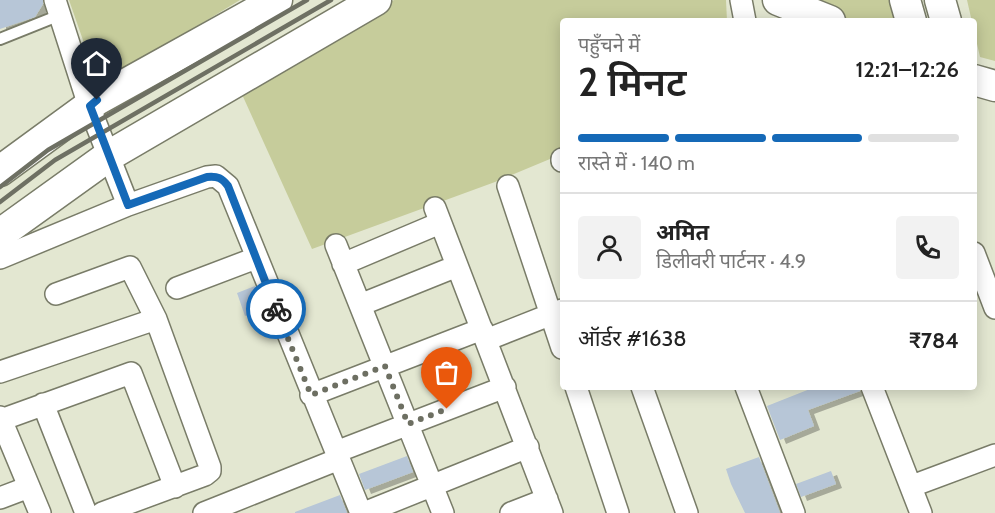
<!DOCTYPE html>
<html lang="hi">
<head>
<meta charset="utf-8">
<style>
  body { margin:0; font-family:Cabin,"Noto Sans Devanagari",sans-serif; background:#f2f2f2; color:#222; height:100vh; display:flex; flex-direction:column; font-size:22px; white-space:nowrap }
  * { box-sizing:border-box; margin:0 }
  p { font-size:20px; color:#767676 }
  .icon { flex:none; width:33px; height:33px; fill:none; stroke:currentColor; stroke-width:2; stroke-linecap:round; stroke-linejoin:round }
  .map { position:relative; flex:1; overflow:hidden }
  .panel { position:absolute; left:560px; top:18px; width:417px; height:372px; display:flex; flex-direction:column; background:#fff; border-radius:6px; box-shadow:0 3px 15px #0003 }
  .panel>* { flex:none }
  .pin { position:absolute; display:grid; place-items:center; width:51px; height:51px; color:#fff; margin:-62px -26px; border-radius:50% 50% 50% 0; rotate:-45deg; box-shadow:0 0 6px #0007 }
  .pin .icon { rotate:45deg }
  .courier { position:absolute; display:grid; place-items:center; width:60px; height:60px; margin:-30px; border:4px solid #1569b7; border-radius:50%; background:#fff; color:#222; box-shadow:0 2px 8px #0007 }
  .head em { font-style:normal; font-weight:600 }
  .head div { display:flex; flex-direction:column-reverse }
  .head { display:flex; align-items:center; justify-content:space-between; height:102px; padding:0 18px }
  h1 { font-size:39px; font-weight:600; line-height:45px }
  .bar { display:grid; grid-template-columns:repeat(4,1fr); gap:9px 6px; align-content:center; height:72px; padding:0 18px }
  .bar i { height:8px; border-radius:4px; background:#e0e0e0 }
  .bar .active { background:#1569b7 }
  .bar p { grid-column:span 4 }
  .line { display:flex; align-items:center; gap:15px; padding:0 18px; border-top:2px solid #e0e0e0 }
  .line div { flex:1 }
  .round { display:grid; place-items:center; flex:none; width:63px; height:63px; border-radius:6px; background:#f2f2f2 }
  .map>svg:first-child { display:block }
  .green { fill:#c6cc9b }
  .building { fill:#b7c6d7; filter:url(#shadow) }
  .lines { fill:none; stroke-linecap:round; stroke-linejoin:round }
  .lane-casing { stroke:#797c68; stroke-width:14 }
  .street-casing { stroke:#797c68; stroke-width:24 }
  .secondary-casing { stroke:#797c68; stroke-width:33 }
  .lane { stroke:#fff; stroke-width:10 }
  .street { stroke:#fff; stroke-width:21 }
  .secondary { stroke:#fff; stroke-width:30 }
  .rail { stroke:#6e7063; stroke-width:4.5 }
  .done { stroke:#6d6f62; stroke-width:6; stroke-dasharray:0 10.8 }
  .route { stroke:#1569b7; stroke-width:8 }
</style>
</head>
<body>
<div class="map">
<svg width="995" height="513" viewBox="0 0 995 513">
  <defs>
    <filter id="shadow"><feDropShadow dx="6" dy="4" stdDeviation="0" flood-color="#0004"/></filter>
  </defs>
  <rect width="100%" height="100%" fill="#e3e7d1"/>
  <!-- green -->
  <path class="green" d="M69,0h171l-141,86z
    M394,0h332l1,21h-165v133l-67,28 -183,67 -72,-159z
    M802,0h90l6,21h-45z
    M967,0h28v61l-15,-4z"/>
  <!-- building -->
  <path class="building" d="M0,0h43v4l-8,13 -35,12z
    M255,286l9,23 -19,7 -8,-23z
    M815,387h45v4l-52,19 6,16 -34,14 -13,-34z
    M407,456l6,16 -48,18 -6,-16z
    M759,457l21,56h-35l-14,-29 -5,-15z
    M831,471l5,13 -35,13 -5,-13z
    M340,495l7,18h-52v-1z"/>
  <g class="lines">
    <!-- lane casing -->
    <g class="lane-casing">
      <path id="lane" d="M0,39l60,-24"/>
    </g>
    <!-- street casing -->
    <g class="street-casing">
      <path id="street" d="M55,0l34,106 39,99 79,-28 9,-1 12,10 133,327
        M741,0l4,21
        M562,159v2
        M508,186l54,162
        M435,208l117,305
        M336,245l107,268
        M974,253l21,55
        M0,258l128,-53
        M343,264l97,-41
        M177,288l79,-30
        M56,294l74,-27 26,52 54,148v4l-5,4 -103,38
        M360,305l97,-39
        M486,340l76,-30
        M0,372l156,-53
        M576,387l42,126
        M642,387l45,126
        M746,387l48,126
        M872,387l49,126
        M311,395l171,-66
        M43,404l43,109
        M0,417l40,96
        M1,420l130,-47 44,114
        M336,452l169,-65
        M912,486l83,-31
        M0,498l29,-11
        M204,513l135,-54
        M364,513l164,-66
        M511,513l36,-14"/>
    </g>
    <!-- secondary casing -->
    <g class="secondary-casing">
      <path id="secondary" d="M778,0l52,21
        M905,0l6,21
        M940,0l6,21
        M974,80l21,6
        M0,171l97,-71 180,-100
        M0,234l110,-79 266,-155"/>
    </g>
    <!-- lane -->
    <use href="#lane" class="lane"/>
    <!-- street -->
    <use href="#street" class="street"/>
    <!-- secondary -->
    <use href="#secondary" class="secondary"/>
    <!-- rail -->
    <path class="rail" d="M0,187l48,-37 259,-150
      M0,202l55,-42 276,-160"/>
  </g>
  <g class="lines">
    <!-- done -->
    <path class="done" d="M276,309l35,86 74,-29 23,58 39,-15"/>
    <!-- route -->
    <path class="route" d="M97,100l-7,6 38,99 79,-28c11,-1 15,1 21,9l48,123"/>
  </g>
</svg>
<div class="pin" style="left:447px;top:409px;background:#ea580c"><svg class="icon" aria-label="bag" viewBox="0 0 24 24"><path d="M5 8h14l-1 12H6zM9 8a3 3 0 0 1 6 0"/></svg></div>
<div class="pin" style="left:97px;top:100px;background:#1f2937"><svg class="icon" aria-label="home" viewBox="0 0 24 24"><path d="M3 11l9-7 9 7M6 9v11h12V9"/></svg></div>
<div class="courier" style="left:276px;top:309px"><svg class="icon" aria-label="bike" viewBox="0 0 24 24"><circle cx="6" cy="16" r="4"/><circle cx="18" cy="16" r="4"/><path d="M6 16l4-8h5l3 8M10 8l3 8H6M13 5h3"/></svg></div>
<section class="panel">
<div class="head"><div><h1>2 मिनट</h1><p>पहुँचने में</p></div><em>12:21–12:26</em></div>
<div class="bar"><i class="active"></i><i class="active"></i><i class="active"></i><i></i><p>रास्ते में · 140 m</p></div>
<div class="line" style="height:108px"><a class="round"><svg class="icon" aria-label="person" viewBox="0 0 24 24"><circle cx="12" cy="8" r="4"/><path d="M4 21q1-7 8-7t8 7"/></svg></a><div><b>अमित</b><p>डिलीवरी पार्टनर · 4.9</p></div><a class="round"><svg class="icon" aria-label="phone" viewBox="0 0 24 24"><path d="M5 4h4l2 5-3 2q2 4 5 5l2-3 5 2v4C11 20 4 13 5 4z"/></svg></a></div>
<div class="line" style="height:78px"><div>ऑर्डर #1638</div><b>₹784</b></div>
</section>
</div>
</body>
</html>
